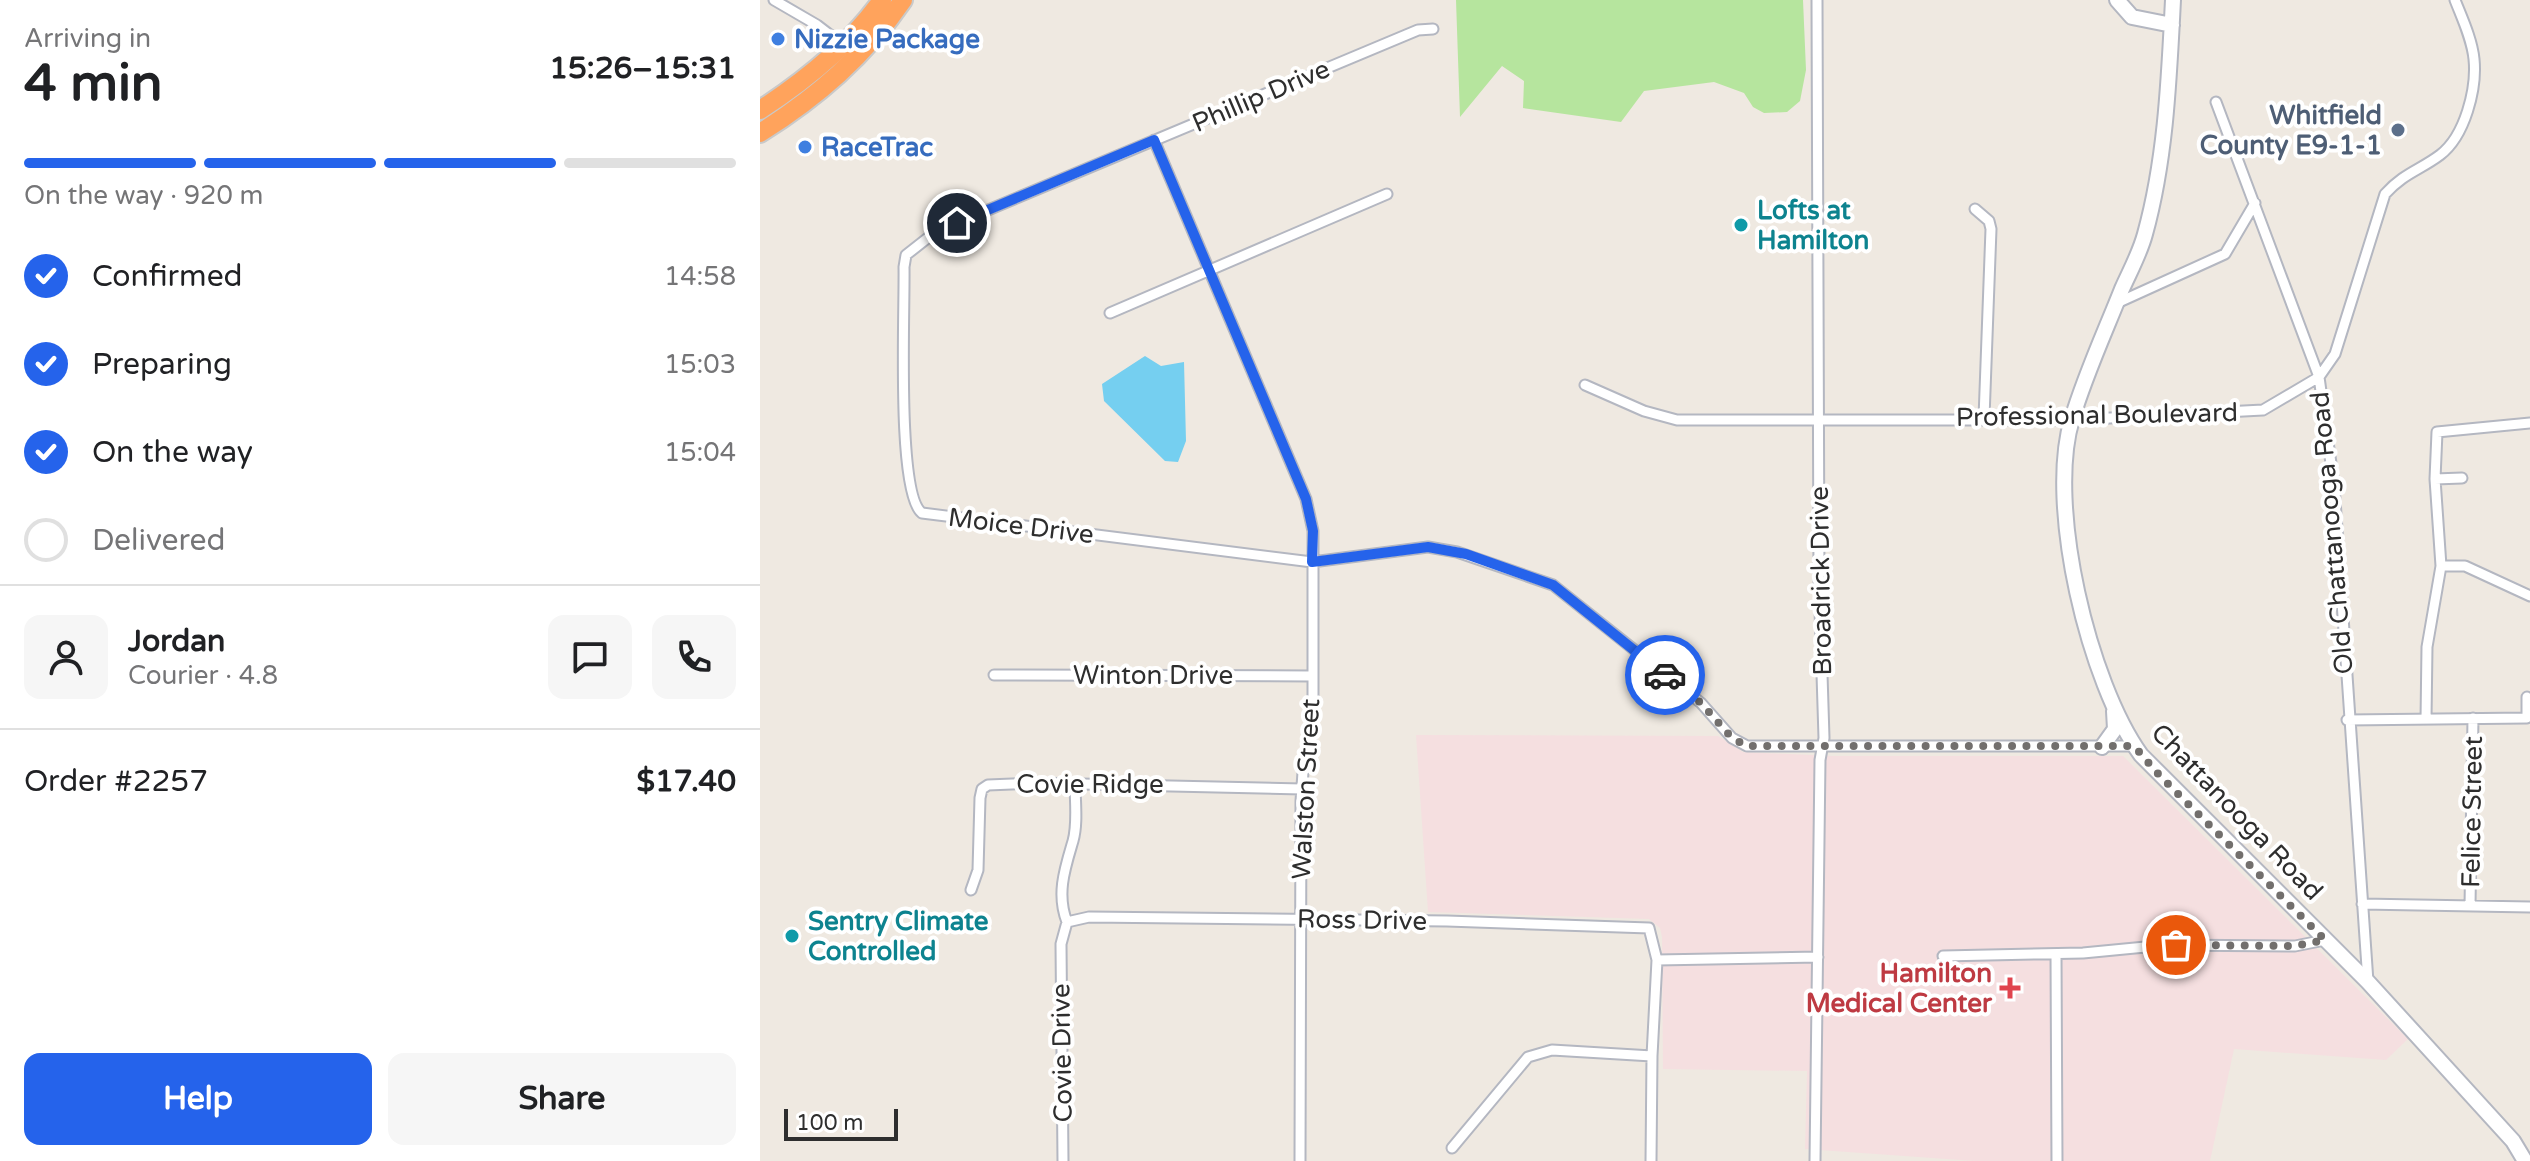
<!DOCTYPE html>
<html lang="en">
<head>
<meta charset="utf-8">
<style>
  body { margin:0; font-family:"Varela Round",sans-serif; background:#f6f6f6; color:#202124; height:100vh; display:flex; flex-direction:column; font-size:30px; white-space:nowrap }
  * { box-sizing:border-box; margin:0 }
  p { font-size:26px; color:#757577 }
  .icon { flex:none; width:44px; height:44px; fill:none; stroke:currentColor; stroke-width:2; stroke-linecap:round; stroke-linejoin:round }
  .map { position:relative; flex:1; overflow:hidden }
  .sheet { display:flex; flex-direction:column; background:#fff; width:760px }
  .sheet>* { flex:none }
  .scale { position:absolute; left:24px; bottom:20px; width:114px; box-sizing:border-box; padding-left:8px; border:4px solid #2e2e2e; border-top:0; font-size:22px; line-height:28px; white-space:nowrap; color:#2e2e2e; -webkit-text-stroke:6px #fff; paint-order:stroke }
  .pin { position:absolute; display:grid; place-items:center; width:68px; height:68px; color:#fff; margin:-34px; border:4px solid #fff; border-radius:50%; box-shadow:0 2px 8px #0007 }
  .courier { position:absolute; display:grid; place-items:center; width:80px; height:80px; margin:-40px; border:6px solid #2563eb; border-radius:50%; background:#fff; color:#222; box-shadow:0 2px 10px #0007 }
  .headline em { font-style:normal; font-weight:700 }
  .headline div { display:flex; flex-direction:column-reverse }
  .headline { display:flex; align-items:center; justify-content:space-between; height:136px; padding:0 24px }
  h1 { font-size:52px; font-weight:700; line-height:60px }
  .bar { display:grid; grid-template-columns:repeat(4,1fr); gap:12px 8px; align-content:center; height:96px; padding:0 24px }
  .bar i { height:10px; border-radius:6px; background:#e0e0e0 }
  .bar .selected { background:#2563eb }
  .bar p { grid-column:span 4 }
  .line { display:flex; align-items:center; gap:20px; padding:0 24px; border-top:2px solid #e0e0e0 }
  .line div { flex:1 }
  .round { display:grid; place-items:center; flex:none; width:84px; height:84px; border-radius:16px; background:#f6f6f6 }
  ol { padding:0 24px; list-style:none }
  li { display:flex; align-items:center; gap:24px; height:88px }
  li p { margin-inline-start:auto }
  li .icon { padding:8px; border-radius:50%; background:#2563eb; color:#fff; stroke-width:4 }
  li:last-child { color:#757577 }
  li i { width:44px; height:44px; border:4px solid #e0e0e0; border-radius:50% }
  .button { display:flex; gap:16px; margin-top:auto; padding:16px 24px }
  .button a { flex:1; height:92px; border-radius:16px; background:#2563eb; color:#fff; font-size:32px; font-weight:700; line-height:92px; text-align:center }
  .button a+a { background:#f6f6f6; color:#202124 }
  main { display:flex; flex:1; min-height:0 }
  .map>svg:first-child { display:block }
  .medical { fill:#f5dfe0 }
  .green { fill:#b6e59e }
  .water { fill:#75cff0 }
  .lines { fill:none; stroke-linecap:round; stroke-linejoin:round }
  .street-casing { stroke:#b4b7c1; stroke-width:13 }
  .secondary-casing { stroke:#b4b7c1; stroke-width:18 }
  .highway-casing { stroke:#c9c9c9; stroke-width:22 }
  .street { stroke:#fff; stroke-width:9 }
  .secondary { stroke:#fff; stroke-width:14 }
  .highway { stroke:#ffa35c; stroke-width:18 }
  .done { stroke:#726f6d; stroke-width:8; stroke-dasharray:0 14.4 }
  .route { stroke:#2563eb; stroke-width:10 }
  .shop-dot { fill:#3f7fe0; stroke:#fff; stroke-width:3 }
  .service-dot { fill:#5c6f8a; stroke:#fff; stroke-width:3 }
  .culture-dot { fill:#0f9aa8; stroke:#fff; stroke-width:3 }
  .health-dot { fill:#e0444e; stroke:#fff; stroke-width:3 }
  .labels { text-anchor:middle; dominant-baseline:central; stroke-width:8; stroke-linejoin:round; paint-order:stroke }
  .shop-label { font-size:26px; font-weight:bold; fill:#366cbe; stroke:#fff; text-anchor:start }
  .street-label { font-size:26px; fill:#2e2e2e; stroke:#fff }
  .service-label { font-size:26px; font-weight:bold; fill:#4e5e75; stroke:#fff; text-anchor:end }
  .culture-label { font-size:26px; font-weight:bold; fill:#0d838f; stroke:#fff; text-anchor:start }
  .health-label { font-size:26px; font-weight:bold; fill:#be3a42; stroke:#fff; text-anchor:end }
</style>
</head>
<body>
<main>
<section class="sheet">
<div class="headline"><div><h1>4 min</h1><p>Arriving in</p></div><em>15:26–15:31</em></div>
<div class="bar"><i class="selected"></i><i class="selected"></i><i class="selected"></i><i></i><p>On the way · 920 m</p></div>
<ol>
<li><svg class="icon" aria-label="check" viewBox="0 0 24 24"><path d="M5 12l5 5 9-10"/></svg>Confirmed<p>14:58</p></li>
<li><svg class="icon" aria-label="check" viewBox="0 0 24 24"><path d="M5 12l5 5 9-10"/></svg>Preparing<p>15:03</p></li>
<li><svg class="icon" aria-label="check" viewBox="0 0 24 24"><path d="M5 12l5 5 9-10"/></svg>On the way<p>15:04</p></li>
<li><i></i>Delivered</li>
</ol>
<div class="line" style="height:144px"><a class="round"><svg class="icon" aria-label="person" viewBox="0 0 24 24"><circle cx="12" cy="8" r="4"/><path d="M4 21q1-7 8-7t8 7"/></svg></a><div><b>Jordan</b><p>Courier · 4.8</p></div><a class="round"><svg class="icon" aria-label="chat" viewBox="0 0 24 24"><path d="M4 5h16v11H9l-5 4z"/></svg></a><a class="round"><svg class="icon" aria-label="phone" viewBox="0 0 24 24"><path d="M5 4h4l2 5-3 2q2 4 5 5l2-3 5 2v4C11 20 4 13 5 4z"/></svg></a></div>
<div class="line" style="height:104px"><div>Order #2257</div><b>$17.40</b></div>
<div class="button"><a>Help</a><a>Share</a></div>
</section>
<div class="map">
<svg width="1770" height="1161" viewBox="0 0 1770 1161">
  <rect width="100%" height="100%" fill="#efe9e1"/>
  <!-- medical -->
  <path class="medical" d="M656,735l302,1 25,16 90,4h290l285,283 -22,21 -152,-11 -24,112h-235l-170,-12 2,-78 -144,-2 -1,-132 -2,-9 -11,-9 -221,-7z"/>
  <!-- green -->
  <path class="green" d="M696,0h347l3,70 -6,31 -13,11 -23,1 -11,-6 -9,-14 -30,-11 -70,9 -23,31 -98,-14 1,-27 -22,-15 -42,51z"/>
  <!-- water -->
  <path class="water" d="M385,356l16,10 23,-4 2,79 -8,21 -13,-1 -61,-60 -2,-17z"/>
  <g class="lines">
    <!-- street casing -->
    <g class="street-casing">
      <path id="street" d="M14,0l43,25 26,20
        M1456,102l103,275 15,108 34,497
        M394,140l152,359 7,32v198l-10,43 -2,29 -1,360
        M1215,209l14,12 2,8 -7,189
        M197,223l461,-193 15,-1
        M174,233l-28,22 -2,12c1,40 -8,227 18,246l390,49 116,-15 29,5 96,33 148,118 31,35 15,8h387
        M1357,303l108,-49 30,-51
        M350,313l277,-119
        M825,385l59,26 33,9h395l191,-10 56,-33 16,-23 50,-160c19,-21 35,-24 55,-39 25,-19 37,-66 34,-96 -2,-20 -12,-41 -19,-59
        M1675,479l27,-1
        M1681,566h24l65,30
        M234,675l318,1
        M1666,719l1,-72 14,-81 -6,-87 2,-47 93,-9
        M1587,720l180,-2v-21
        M211,890l7,-20 2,-72 2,-9 6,-4 49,-2 265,6
        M1602,904l168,3
        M1710,906l3,-188
        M307,922c-11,-28 -2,-54 6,-81 5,-18 2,-39 2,-58
        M1296,954l1,207
        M1183,956l140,-3 83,-8 129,1 30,-6
        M897,960l161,-3
        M692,1148l76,-91 24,-7 100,6
        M303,1161l-2,-217 6,-22 22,-5 358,4 202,7 8,32 -5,96 -1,105
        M1055,1161l5,-401 4,-22 -5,-160 -2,-578"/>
    </g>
    <!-- secondary casing -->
    <g class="secondary-casing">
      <path id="secondary" d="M1357,0l15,17 40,8
        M1413,0c-4,78 -7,158 -28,234 -5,19 -15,37 -23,55 -17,43 -37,86 -50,130 -26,86 17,264 69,336l227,227 145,159 12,20
        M1342,747l13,-18 -1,-18"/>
    </g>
    <!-- highway casing -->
    <g class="highway-casing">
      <path id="highway" d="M0,110c46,-30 90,-65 122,-110
        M0,133c57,-36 105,-77 143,-133"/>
    </g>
    <!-- street -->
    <use href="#street" class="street"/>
    <!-- secondary -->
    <use href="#secondary" class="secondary"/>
    <!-- highway -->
    <use href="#highway" class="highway"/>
  </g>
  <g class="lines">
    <!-- done -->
    <path class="done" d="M905,675l36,28 31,35 15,8h387l26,30 165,164 -30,6 -119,-1"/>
    <!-- route -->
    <path class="route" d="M197,223l197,-83 152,359 7,32 -1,31 116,-15 38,7 87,31 112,90"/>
  </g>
  <!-- markers -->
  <g class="shop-dot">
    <circle cx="18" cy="39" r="8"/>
    <circle cx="45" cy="147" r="8"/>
  </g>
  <circle class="service-dot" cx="1638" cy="130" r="8"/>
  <g class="culture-dot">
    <circle cx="981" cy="225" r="8"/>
    <circle cx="32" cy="936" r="8"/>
  </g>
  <path class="health-dot" d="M1246 976h8v8h8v8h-8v8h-8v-8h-8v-8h8z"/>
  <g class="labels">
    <!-- shop labels -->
    <g class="shop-label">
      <text x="34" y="39">Nizzie Package</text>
      <text x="61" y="147">RaceTrac</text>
    </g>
    <!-- street labels -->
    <g class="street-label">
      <text transform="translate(501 96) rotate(-23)">Phillip Drive</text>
      <text transform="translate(1337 415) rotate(-1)">Professional Boulevard</text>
      <text transform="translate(261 526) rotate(7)">Moice Drive</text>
      <text transform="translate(1572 533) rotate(-95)">Old Chattanooga Road</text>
      <text transform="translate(1061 581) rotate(-91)">Broadrick Drive</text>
      <text x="393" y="675">Winton Drive</text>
      <text x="330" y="784">Covie Ridge</text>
      <text transform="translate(546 789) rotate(-87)">Walston Street</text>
      <text transform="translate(1477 812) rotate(46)">Chattanooga Road</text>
      <text transform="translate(1712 812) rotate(-89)">Felice Street</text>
      <text transform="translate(602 920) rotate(1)">Ross Drive</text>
      <text transform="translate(302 1053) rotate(-91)">Covie Drive</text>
    </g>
    <!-- service labels -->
    <g class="service-label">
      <text x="1622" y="115">Whitfield<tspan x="1622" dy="30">County E9-1-1</tspan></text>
    </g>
    <!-- culture labels -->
    <g class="culture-label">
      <text x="997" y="210">Lofts at<tspan x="997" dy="30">Hamilton</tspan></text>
      <text x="48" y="921">Sentry Climate<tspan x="48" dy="30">Controlled</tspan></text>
    </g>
    <!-- health labels -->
    <g class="health-label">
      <text x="1232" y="973">Hamilton<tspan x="1232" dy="30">Medical Center</tspan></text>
    </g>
  </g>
</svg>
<div class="scale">100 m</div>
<div class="pin" style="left:1416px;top:945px;background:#ea580c"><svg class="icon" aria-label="bag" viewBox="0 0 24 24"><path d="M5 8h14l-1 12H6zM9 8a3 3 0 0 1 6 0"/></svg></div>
<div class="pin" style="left:197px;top:223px;background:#1f2937"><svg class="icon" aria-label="home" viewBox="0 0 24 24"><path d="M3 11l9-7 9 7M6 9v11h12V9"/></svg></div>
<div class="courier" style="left:905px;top:675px"><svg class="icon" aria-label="car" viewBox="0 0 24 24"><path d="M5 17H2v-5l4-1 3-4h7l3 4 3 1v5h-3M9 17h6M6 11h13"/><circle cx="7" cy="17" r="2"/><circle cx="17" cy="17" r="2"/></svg></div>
</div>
</main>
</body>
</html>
